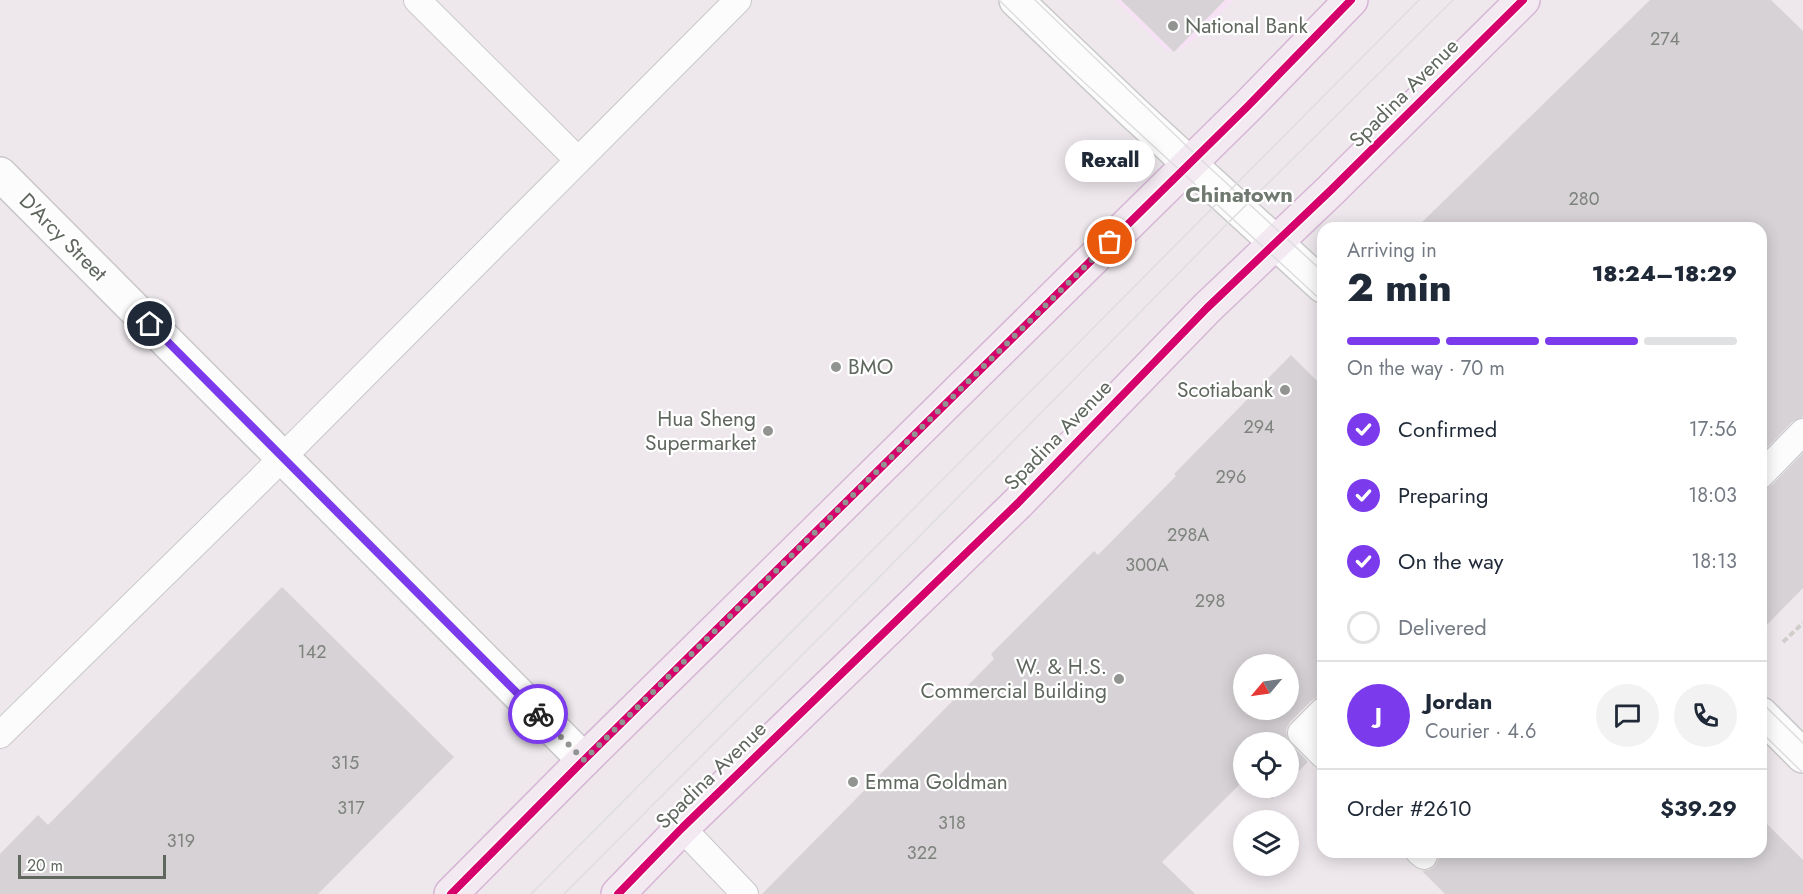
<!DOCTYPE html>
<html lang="en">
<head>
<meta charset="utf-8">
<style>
  body { margin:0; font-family:Jost,sans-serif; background:#f2f2f3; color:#1f2937; height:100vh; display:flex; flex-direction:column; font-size:22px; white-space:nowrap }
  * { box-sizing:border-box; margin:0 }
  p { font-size:20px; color:#747a83 }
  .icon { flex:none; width:33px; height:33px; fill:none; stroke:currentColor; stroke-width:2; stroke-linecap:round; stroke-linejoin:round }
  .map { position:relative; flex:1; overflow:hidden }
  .side { position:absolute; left:1317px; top:222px; width:450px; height:636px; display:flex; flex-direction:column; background:#fff; border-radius:18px; box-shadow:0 3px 15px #0003 }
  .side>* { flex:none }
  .needle { width:39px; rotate:241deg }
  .buttons { position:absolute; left:1233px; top:654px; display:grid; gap:12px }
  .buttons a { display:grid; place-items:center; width:66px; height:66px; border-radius:50%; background:#fff; box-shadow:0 3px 15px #0003; font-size:30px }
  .scale { position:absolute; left:18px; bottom:15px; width:148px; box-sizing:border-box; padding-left:6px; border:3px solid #5f675e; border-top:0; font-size:16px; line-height:21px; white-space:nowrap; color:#5f675e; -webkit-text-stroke:4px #fff; paint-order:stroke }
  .pin { position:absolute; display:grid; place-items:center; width:51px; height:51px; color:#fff; margin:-26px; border:3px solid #fff; border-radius:50%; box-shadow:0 2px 6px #0007 }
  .courier { position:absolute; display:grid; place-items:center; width:60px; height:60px; margin:-30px; border:4px solid #7c3aed; border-radius:50%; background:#fff; color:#222; box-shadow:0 2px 8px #0007 }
  .bubble { position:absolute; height:42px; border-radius:21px; background:#fff; box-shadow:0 3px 15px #0003; font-size:20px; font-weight:800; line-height:42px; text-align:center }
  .headline em { font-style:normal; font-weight:800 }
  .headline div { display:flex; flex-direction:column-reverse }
  .headline { display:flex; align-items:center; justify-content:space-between; height:102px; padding:0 30px }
  h1 { font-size:39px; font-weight:800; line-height:45px }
  .bar { display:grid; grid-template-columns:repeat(4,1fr); gap:9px 6px; align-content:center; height:72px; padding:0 30px }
  .bar i { height:8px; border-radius:4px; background:#e0e1e3 }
  .bar .active { background:#7c3aed }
  .bar p { grid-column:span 4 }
  .line { display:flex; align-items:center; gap:15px; padding:0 30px; border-top:2px solid #e0e1e3 }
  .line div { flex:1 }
  .round { display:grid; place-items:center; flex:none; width:63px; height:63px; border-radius:32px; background:#f2f2f3 }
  ol { padding:0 30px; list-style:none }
  li { display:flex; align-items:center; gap:18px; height:66px }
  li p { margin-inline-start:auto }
  li .icon { padding:6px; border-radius:50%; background:#7c3aed; color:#fff; stroke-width:4 }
  li:last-child { color:#747a83 }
  li i { width:33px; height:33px; border:3px solid #e0e1e3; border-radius:50% }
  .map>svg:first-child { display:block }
  .commercial { fill:#f7e2f5 }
  .building { fill:#d6d2d5; fill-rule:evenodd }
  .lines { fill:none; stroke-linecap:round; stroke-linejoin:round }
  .service-casing { stroke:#c8c8c8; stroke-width:28 }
  .minor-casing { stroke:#c8c8c8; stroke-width:36 }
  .secondary-casing { stroke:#c9c9c9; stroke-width:36 }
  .primary-casing { stroke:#d6b6d4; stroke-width:36 }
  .path { stroke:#cfceca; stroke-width:4; stroke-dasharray:6 3; stroke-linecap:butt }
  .service { stroke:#fcfcfc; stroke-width:26 }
  .minor { stroke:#fcfcfc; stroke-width:33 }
  .secondary { stroke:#fcfcfc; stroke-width:33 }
  .primary { stroke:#f3e9f1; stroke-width:33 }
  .tram { stroke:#dedede; stroke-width:1.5 }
  .cycleway-casing { stroke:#fff; stroke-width:11 }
  .cycleway { stroke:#d6006c; stroke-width:8 }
  .done { stroke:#919490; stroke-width:6; stroke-dasharray:0 10.8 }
  .route { stroke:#7c3aed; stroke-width:8 }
  .poi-dot { fill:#919490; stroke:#fff; stroke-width:2 }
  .labels { text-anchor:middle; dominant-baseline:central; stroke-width:4.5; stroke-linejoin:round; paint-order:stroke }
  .number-label { font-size:18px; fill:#7e837d }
  .poi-label { font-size:21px; fill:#5f675e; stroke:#fff; text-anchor:start }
  .street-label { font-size:21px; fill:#5f675e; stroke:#fff }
  .neighbourhood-label { font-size:22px; font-weight:bold; fill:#70796f; stroke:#fff }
</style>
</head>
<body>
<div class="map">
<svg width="1803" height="894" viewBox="0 0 1803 894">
  <rect width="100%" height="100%" fill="#eee8ed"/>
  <!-- commercial -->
  <path class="commercial" d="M1115,0h119l-42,42 -12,7 -13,2z"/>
  <!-- building -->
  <path class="building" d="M1121,0h104l-51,52z
    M1650,0h121l32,31v386l-11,5 -31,32v-226h-345z
    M1291,355l32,32v309l-11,4 -22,22 -4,8 1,7 3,6 18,19 -20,20v-40h-44v38l-82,82 33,32h-433l232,-235 -3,-5 103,-103 4,4 78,-79 -2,-2zM1244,664h44v46h-44z
    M1803,453v135l-42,43v-141l11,-5z
    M282,587l172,170 -136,137h-318v-40l38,-39 10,10z
    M1260,788h23l-11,11z
    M1761,818l42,42v34h-358l-23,-23 7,-1 6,-4 4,-7 -1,-7h323z"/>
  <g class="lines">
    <!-- service casing -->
    <g class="service-casing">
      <path id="service" d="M417,0l161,160
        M1761,475l42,-43
        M1323,711l-22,22 22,22
        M0,735l259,-254 479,-481
        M682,828l63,66
        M1419,852l5,4"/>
    </g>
    <!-- minor casing -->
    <g class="minor-casing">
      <path id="minor" d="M0,174l584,586"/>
    </g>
    <!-- secondary casing -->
    <g class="secondary-casing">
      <path id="secondary" d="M1016,0l118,113 189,173
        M1761,714l42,42"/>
    </g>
    <!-- primary casing -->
    <g class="primary-casing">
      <path id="primary" d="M451,894l133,-134 663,-653 104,-107
        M618,894l64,-66 336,-325 189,-195 124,-118 192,-190"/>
    </g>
    <!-- path -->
    <path class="path" d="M1783,642l20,-19"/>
    <!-- service -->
    <use href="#service" class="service"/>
    <!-- minor -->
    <use href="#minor" class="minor"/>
    <!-- secondary -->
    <use href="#secondary" class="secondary"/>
    <!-- primary -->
    <use href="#primary" class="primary"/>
    <!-- tram -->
    <path class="tram" d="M999,0l63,62 261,240
      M1035,0l162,156 126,116
      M1761,702l42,41
      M1761,732l42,41
      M531,894l888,-894
      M564,894l275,-276 393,-399 221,-219"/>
    <!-- cycleway casing -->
    <g class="cycleway-casing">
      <path id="cycleway" d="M451,894l133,-134 663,-653 104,-107
        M618,894l64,-66 336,-325 189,-195 124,-118 192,-190"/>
    </g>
    <!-- cycleway -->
    <use href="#cycleway" class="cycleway"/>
  </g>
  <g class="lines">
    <!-- done -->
    <path class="done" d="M538,714l46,46 526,-518"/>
    <!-- route -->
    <path class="route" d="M150,324l388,390"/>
  </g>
  <!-- markers -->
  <g class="poi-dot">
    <circle cx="1173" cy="26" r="6"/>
    <circle cx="836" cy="367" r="6"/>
    <circle cx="1285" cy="390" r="6"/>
    <circle cx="768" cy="431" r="6"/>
    <circle cx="1119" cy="679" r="6"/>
    <circle cx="853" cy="782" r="6"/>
  </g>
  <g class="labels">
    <!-- number labels -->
    <g class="number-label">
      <text x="1665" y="39">274</text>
      <text x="1584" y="199">280</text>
      <text x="1259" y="427">294</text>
      <text x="1231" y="477">296</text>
      <text x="1188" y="535">298A</text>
      <text x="1147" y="565">300A</text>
      <text x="1210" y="601">298</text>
      <text x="312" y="652">142</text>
      <text x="345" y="763">315</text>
      <text x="351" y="808">317</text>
      <text x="952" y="823">318</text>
      <text x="181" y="841">319</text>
      <text x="922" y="853">322</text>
    </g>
    <!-- poi labels -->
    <g class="poi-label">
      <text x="1185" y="26">National Bank</text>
      <text x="848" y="367">BMO</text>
      <text x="1273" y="390" text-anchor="end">Scotiabank</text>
      <text x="756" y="419" text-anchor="end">Hua Sheng<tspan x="756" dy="24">Supermarket</tspan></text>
      <text x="1107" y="667" text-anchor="end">W. &amp; H.S.<tspan x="1107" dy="24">Commercial Building</tspan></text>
      <text x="865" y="782">Emma Goldman</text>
    </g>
    <!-- street labels -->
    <g class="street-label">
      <text transform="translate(1404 93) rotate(-45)">Spadina Avenue</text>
      <text transform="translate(63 237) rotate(45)">D'Arcy Street</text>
      <text transform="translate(1058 435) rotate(-46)">Spadina Avenue</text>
      <text transform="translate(711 775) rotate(-44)">Spadina Avenue</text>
    </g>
    <!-- neighbourhood labels -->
    <g class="neighbourhood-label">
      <text x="1239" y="194">Chinatown</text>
    </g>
  </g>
</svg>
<div class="buttons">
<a><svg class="needle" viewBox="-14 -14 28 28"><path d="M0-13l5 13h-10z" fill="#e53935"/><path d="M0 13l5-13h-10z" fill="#747a83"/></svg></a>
<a><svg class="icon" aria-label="locate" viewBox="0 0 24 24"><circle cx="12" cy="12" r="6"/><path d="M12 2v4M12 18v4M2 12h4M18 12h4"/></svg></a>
<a><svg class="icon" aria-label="layers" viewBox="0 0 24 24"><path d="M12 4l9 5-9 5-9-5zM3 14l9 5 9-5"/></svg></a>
</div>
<div class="scale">20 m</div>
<div class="pin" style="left:1110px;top:242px;background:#ea580c"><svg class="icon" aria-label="bag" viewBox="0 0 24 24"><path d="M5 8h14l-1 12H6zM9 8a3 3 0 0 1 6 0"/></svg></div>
<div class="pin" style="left:150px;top:324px;background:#1f2937"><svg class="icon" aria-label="home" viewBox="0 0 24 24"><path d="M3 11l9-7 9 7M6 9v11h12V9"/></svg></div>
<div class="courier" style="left:538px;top:714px"><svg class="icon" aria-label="bike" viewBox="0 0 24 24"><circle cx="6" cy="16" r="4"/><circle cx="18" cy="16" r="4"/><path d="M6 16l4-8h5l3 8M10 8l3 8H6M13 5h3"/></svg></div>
<div class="bubble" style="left:1065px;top:140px;width:90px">Rexall</div>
<section class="side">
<div class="headline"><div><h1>2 min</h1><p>Arriving in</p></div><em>18:24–18:29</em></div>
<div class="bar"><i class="active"></i><i class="active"></i><i class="active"></i><i></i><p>On the way · 70 m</p></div>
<ol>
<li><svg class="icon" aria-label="check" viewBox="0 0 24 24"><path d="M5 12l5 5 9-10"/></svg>Confirmed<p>17:56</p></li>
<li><svg class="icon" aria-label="check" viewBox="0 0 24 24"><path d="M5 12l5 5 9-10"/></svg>Preparing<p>18:03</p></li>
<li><svg class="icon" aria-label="check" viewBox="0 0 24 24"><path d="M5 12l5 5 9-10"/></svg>On the way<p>18:13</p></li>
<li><i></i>Delivered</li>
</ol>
<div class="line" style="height:108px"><b class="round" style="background:#7c3aed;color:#fff">J</b><div><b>Jordan</b><p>Courier · 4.6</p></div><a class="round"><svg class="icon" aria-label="chat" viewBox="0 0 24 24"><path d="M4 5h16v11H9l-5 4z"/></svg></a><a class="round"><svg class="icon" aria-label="phone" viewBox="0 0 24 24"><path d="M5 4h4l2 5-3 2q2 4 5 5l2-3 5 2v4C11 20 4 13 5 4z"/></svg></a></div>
<div class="line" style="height:78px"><div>Order #2610</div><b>$39.29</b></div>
</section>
</div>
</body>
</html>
